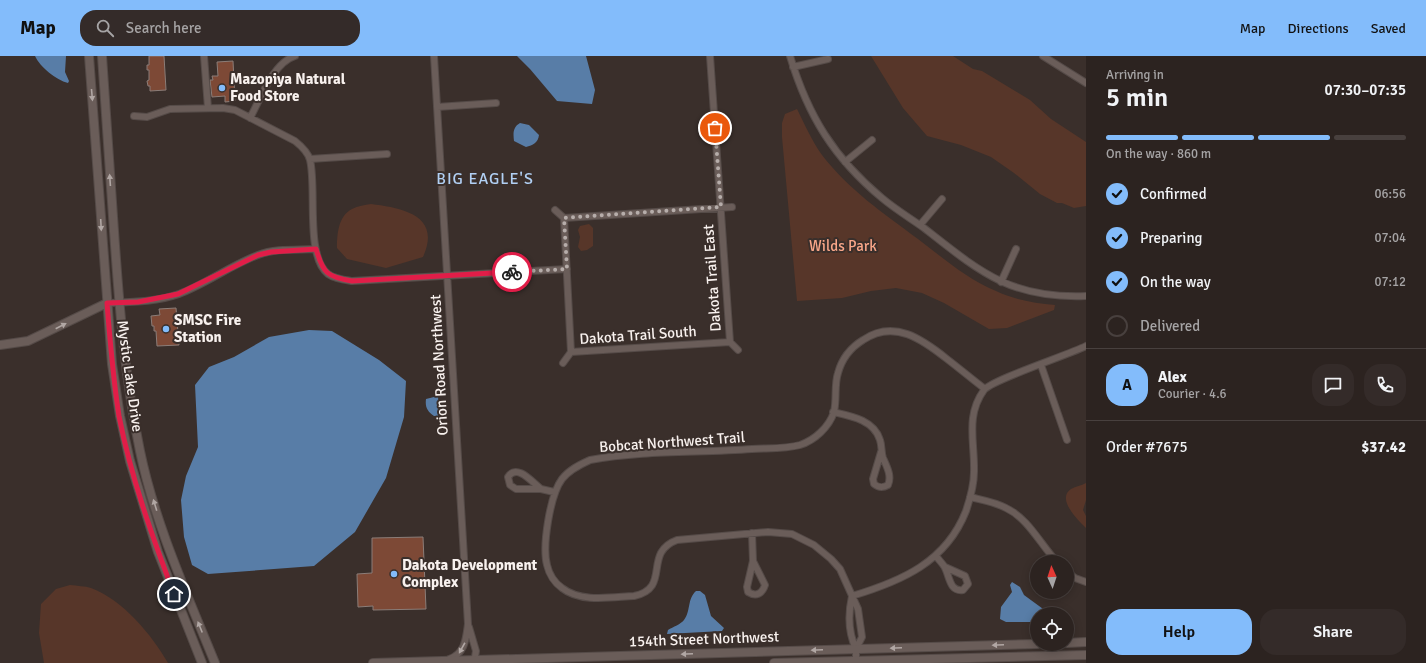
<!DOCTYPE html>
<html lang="en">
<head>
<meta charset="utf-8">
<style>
  body { margin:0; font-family:Signika,sans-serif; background:#342b29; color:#f1f3f6; height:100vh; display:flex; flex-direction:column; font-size:15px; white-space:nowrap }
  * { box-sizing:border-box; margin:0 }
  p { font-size:13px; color:#a6a4a5 }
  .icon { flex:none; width:22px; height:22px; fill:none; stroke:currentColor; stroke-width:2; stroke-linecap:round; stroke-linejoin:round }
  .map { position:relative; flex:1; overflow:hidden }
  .sheet { display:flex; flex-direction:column; background:#2c2320; width:340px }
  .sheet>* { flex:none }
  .needle { width:26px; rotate:357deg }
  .tools { position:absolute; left:1030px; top:499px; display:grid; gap:8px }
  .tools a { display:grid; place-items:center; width:44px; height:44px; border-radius:50%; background:#2c2320; box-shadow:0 2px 10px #0003,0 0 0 1px #48403e; font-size:20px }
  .pin { position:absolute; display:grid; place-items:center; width:34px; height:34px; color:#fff; margin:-17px; border:2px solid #fff; border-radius:50%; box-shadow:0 1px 4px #0007 }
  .courier { position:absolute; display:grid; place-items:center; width:40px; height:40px; margin:-20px; border:3px solid #e11d48; border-radius:50%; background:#fff; color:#222; box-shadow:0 1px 5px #0007 }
  .overview em { font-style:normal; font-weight:600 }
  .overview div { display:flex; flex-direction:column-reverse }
  .overview { display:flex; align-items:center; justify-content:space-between; height:68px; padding:0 20px }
  h1 { font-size:26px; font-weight:600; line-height:30px }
  .bar { display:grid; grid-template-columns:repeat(4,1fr); gap:6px 4px; align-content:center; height:48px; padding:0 20px }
  .bar i { height:5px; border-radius:3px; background:#48403e }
  .bar .current { background:#83bcfb }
  .bar p { grid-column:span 4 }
  .line { display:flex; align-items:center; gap:10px; padding:0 20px; border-top:1px solid #48403e }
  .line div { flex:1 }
  .round { display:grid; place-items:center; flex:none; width:42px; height:42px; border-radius:16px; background:#342b29 }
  ol { padding:0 20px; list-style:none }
  li { display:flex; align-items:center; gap:12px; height:44px }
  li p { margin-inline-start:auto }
  li .icon { padding:4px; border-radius:50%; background:#83bcfb; color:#111; stroke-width:4 }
  li:last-child { color:#a6a4a5 }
  li i { width:22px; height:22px; border:2px solid #48403e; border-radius:50% }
  .button { display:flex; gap:8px; margin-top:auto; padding:8px 20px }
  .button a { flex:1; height:46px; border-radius:16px; background:#83bcfb; color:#111; font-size:16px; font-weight:600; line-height:46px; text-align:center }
  .button a+a { background:#342b29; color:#f1f3f6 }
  header { display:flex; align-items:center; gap:24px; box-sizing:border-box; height:56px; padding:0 20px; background:#83bcfb; color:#111 }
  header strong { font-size:19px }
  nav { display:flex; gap:22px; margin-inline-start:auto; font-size:14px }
  .search { width:280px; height:36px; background:#342b29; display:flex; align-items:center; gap:10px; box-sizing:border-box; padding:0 14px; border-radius:16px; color:#a6a4a5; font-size:15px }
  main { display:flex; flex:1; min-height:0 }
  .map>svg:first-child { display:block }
  .green { fill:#573629 }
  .water { fill:#587da7 }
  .building { fill:#7d4936; stroke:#8b7d78 }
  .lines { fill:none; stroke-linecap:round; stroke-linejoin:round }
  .minor-casing { stroke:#554b48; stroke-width:8 }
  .tertiary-casing { stroke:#554b48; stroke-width:10 }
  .minor { stroke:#6a5d59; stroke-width:6 }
  .tertiary { stroke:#6a5d59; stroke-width:8 }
  .oneway { fill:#b1a7a4 }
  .done { stroke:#b6adaa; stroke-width:4; stroke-dasharray:0 7.2 }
  .route { stroke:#e11d48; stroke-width:5 }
  .poi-dot { fill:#83bcfb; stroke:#3a2f2b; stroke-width:1.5 }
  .labels { text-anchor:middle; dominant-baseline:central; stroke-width:4; stroke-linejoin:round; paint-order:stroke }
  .poi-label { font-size:15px; font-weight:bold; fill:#f8f1ee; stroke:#3a2f2b; text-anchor:start }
  .park-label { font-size:15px; fill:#faa789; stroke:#3a2f2b }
  .street-label { font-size:15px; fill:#f8f1ee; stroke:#3a2f2b }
  .neighbourhood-label { font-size:16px; letter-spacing:1px; fill:#b1d0f4; stroke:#3a2f2b }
</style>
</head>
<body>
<header>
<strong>Map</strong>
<div class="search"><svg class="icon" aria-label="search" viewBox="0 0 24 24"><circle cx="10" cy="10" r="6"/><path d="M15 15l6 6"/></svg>Search here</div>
<nav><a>Map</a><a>Directions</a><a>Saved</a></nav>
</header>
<main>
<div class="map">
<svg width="1086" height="607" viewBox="0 0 1086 607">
  <rect width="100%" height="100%" fill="#3a2f2b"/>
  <!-- green -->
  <path class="green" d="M871,0h82l20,13 9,2 48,29 21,19 35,23v64l-12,2 -12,-5h-5l-17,-9 -26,-21 -23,-16 -30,-12 -34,-9 -24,-28z
    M797,53c8,16 15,32 25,46 27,35 61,58 96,84 25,19 49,40 78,52 19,9 39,12 59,14l-1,5 -47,18 -18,1 -45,-26 -22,-10 -26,-5 -25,3 -29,7 -45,3 -15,-164v-14l3,-9z
    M371,148c31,4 71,11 52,53l-37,11 -39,-9 -10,-11c0,-13 1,-32 15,-39 6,-3 13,-4 19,-5z
    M589,168l4,4v18l-6,4 -6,1 -3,-4 2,-10 -2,-7 2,-4z
    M1086,427v17l-3,10 3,6v12c-8,-8 -30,-29 -15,-39 5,-3 10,-3 15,-6z
    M70,529c7,1 15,1 21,3 32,12 61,47 77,75h-124l-5,-30 2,-29 15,-15z"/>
  <!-- water -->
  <path class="water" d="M35,0h31l-1,16 4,9 -1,2c-12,-3 -28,-16 -33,-27z
    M517,0h69l9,34 -3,14 -35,-3 -27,-32z
    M520,67l9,2 10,10c-1,8 -6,10 -13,12l-12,-6c-1,-8 -1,-14 6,-18z
    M309,274l23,1 47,29 27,21 -2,36 -18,61 -31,54 -41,34 -106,8 -16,-9 -8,-28 -3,-37 5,-24 12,-29 -3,-62 14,-18 25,-10 35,-20z
    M438,340l1,18 -1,2h-4c-7,-5 -9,-9 -8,-17z
    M1012,526l8,5 4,8 26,19h-13v8h-31l-6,-3 1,-12 11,-15 -2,-7z
    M696,535h4l5,4 6,21 13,12 -2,3 -55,3 1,-4c5,-3 13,-6 16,-10 7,-9 3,-21 12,-29z"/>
  <!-- building -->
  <path class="building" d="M149,0h15l2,34 -16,1v-5h-2l-1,-5 2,-1v-10h-2v-5h2z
    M233,5l2,40 -10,1v-6l-13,1 -2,-17h3l-1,-4h6l-1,-14z
    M176,252l3,37 -22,1 -1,-15h-2v-5h-2l-1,-10 9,-1 -1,-6z
    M423,481l3,72 -53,1v-4l-15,1 -1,-33 15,-1v-35z"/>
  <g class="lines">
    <!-- minor casing -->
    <g class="minor-casing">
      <path id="minor" d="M204,0l4,52
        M434,0l34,568c-2,15 -3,30 -19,35
        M710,0l20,286 8,8
        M790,0c18,60 44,102 92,142 13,11 28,20 42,30 56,44 87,71 162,68
        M1043,0l43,27
        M793,11l35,-8
        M437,51l59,-4
        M134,60l13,1 23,-8 53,-1 12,2 60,31c5,4 13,11 15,19 7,28 -5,96 18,114 7,5 17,6 24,7l215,-12
        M250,62c11,-20 23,-55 45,-62
        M310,103l77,-5
        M845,106l27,-22
        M555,154l9,8
        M564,162l168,-11
        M564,162l7,134
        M920,169l22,-26
        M1001,226l15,-33
        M107,247c23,-1 49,-1 72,-9 27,-10 52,-29 79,-39 18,-7 39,-5 57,-6
        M571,296l159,-10
        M563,307l8,-11
        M1041,309l26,75
        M833,356c18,4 41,8 47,28 2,6 1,12 3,18 4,9 9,18 5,27 -5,3 -9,3 -14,-1l-1,-5 8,-27
        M541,433c-9,-7 -24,-26 -33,-12l2,8 6,4h25l13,3
        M970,441c12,3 25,5 36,11 23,11 34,36 51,54
        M752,477l1,28 -6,26 1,5c8,5 14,2 17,-7l-12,-24
        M936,500c2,3 6,7 8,10 6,10 5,26 19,24l5,-6 -3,-8 -20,-9
        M1067,516l8,6 11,4
        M852,540c50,-15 94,-34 114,-85 4,-12 8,-25 8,-39 1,-29 -9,-56 10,-82 7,-10 84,-35 102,-44
        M852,540c-4,18 -4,36 4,53
        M469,571l7,24 -2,12
        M856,607v-14l6,-12 -4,-28 -18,-40 -9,-10 -17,-14 -22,-11 -24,-2 -91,8c-35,13 -5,48 -43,56 -22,1 -53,7 -72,-8 -7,-5 -13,-14 -15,-23 -5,-19 3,-70 15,-86 7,-9 17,-14 28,-19 53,-10 109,-7 162,-11 16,-1 33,0 48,-4 15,-5 29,-18 34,-33 3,-13 0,-27 4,-39 4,-15 12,-25 25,-33 31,-21 59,-1 84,19 13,10 25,20 38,30"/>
    </g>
    <!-- tertiary casing -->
    <g class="tertiary-casing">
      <path id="tertiary" d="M89,0l23,308 8,52 10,45 28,91 44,111
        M102,0c4,58 8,116 12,175 5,73 11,148 26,220 15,73 47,143 75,212
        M0,289l28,-4 79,-38
        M1067,587l19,-1
        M373,607l664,-19
        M774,607l312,-8"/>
    </g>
    <!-- minor -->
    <use href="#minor" class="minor"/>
    <!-- tertiary -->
    <use href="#tertiary" class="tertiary"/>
  </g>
  <!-- one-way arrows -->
  <defs><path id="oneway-solid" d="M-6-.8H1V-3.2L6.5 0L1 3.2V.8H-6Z"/></defs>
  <g class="oneway">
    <use href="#oneway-solid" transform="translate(92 39) rotate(85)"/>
    <use href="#oneway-solid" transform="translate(110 124) rotate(-94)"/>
    <use href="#oneway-solid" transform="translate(101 169) rotate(87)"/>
    <use href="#oneway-solid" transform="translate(61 270) rotate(-27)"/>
    <use href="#oneway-solid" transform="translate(155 449) rotate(-107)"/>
    <use href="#oneway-solid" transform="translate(200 571) rotate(-112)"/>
    <use href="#oneway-solid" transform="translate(998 589) rotate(178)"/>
    <use href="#oneway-solid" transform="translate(462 592) rotate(119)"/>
    <use href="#oneway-solid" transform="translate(896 592) rotate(178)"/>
    <use href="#oneway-solid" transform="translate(817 594) rotate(178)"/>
    <use href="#oneway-solid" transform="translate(687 598) rotate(178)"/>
  </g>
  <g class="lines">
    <!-- done -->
    <path class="done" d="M512,216l55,-3 -3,-51 157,-11 -6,-79"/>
    <!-- route -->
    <path class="route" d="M174,538c-22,-58 -43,-117 -55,-178 -6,-38 -9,-75 -12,-113l31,-1 40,-8 80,-39 13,-3 45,-3c7,24 11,28 36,32l160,-9"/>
  </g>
  <!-- markers -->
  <g class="poi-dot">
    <circle cx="222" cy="32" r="4"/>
    <circle cx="166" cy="273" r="4"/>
    <circle cx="394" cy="518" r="4"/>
  </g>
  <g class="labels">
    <!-- poi labels -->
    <g class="poi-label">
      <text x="230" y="23">Mazopiya Natural<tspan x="230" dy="17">Food Store</tspan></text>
      <text x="174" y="264">SMSC Fire<tspan x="174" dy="17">Station</tspan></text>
      <text x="402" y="509">Dakota Development<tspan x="402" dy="17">Complex</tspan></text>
    </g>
    <!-- park labels -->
    <g class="park-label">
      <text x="843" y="190">Wilds Park</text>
    </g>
    <!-- street labels -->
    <g class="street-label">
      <text transform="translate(712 222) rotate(-94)">Dakota Trail East</text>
      <text transform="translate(638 279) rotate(-4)">Dakota Trail South</text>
      <text transform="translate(439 309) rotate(-93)">Orion Road Northwest</text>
      <text transform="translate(130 320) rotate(82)">Mystic Lake Drive</text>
      <text transform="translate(672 386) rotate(-4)">Bobcat Northwest Trail</text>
      <text transform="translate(704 583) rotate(-2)">154th Street Northwest</text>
    </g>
    <!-- neighbourhood labels -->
    <g class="neighbourhood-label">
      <text x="485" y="123">BIG EAGLE'S</text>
    </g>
  </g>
</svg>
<div class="tools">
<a><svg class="needle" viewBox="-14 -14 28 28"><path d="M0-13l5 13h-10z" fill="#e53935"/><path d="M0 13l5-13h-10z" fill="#a6a4a5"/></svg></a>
<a><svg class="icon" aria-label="locate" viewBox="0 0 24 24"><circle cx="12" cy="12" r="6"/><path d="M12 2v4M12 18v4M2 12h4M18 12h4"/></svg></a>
</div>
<div class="pin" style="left:715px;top:72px;background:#ea580c"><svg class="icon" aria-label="bag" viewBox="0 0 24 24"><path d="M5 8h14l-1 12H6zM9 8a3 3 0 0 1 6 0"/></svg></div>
<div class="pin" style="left:174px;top:538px;background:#1f2937"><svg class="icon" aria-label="home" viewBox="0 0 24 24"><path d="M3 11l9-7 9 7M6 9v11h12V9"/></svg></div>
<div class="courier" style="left:512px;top:216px"><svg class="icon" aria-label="bike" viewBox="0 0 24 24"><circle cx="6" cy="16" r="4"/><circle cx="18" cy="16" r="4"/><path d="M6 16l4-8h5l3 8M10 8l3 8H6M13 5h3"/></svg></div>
</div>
<section class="sheet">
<div class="overview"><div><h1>5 min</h1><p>Arriving in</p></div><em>07:30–07:35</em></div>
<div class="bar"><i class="current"></i><i class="current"></i><i class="current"></i><i></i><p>On the way · 860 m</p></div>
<ol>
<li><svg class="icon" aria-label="check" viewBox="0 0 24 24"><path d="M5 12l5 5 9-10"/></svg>Confirmed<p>06:56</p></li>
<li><svg class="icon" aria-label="check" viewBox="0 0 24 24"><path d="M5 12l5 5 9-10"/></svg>Preparing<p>07:04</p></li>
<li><svg class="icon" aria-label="check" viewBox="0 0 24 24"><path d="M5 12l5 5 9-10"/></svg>On the way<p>07:12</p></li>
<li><i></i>Delivered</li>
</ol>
<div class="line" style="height:72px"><b class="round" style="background:#83bcfb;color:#111">A</b><div><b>Alex</b><p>Courier · 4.6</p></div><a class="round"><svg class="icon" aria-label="chat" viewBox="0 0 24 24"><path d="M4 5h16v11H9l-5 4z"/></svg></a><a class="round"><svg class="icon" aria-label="phone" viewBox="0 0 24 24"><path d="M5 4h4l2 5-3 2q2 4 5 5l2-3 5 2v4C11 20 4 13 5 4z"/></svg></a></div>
<div class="line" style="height:52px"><div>Order #7675</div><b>$37.42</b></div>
<div class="button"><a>Help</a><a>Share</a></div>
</section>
</main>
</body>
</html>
